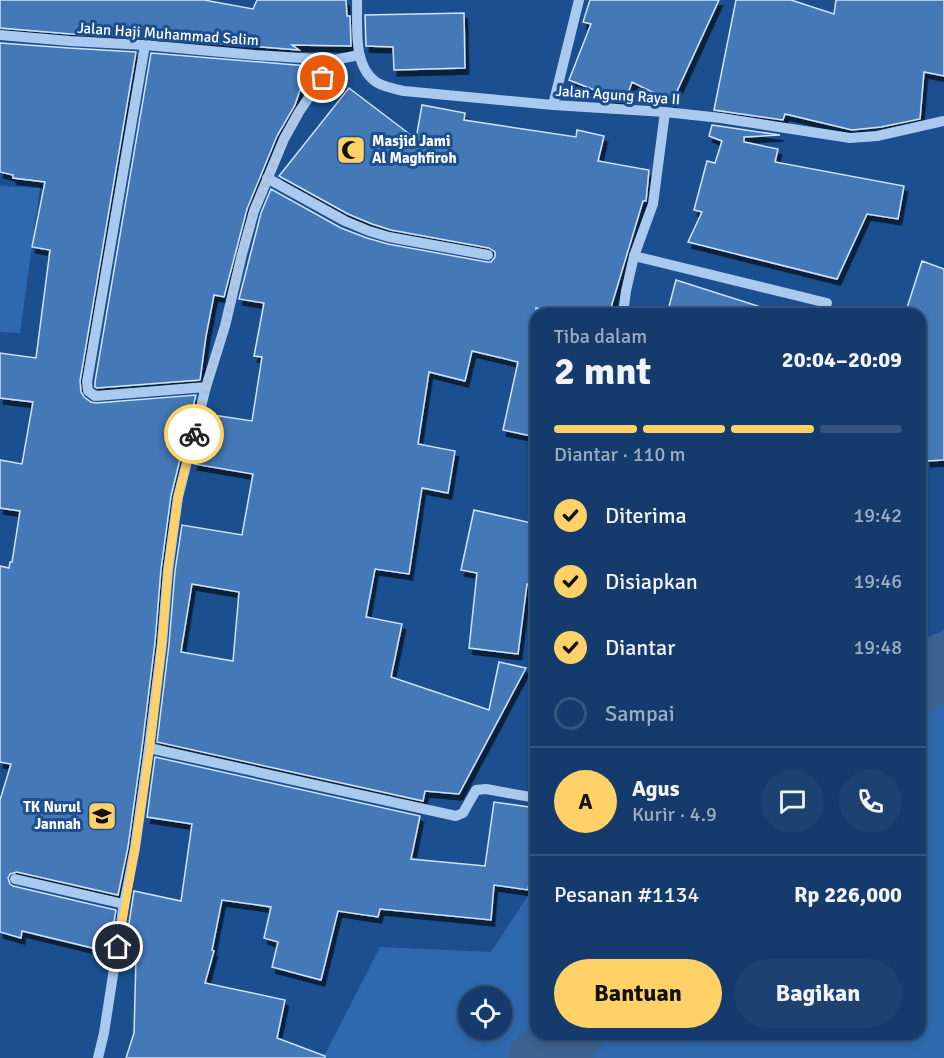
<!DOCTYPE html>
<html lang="id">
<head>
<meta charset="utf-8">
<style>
  body { margin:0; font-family:Signika,sans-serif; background:#1d4271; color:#f1f3f6; height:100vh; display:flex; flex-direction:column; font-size:22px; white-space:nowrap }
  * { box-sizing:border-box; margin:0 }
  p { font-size:20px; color:#9dadc1 }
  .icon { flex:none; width:33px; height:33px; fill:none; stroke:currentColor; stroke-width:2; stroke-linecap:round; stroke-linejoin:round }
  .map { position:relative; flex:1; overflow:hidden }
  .drawer { position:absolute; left:530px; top:308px; width:396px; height:732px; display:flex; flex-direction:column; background:#143b6b; border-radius:18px; box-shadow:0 3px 9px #0003,0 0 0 2px #33557e }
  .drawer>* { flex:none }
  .fabs { position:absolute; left:458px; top:986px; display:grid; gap:12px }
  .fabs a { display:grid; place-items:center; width:54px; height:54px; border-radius:50%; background:#143b6b; box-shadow:0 3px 9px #0003,0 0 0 2px #33557e; font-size:30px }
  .pin { position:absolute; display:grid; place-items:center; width:51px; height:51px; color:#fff; margin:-26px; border:3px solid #fff; border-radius:50%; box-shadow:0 2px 6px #0007 }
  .courier { position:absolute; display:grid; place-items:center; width:60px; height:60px; margin:-30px; border:4px solid #ffd166; border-radius:50%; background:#fff; color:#222; box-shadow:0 2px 8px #0007 }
  .head em { font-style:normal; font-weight:700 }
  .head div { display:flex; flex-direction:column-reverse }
  .head { display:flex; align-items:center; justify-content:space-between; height:102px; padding:0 24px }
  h1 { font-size:39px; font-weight:700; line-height:45px }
  .bar { display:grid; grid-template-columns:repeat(4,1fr); gap:9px 6px; align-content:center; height:72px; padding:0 24px }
  .bar i { height:8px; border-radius:4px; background:#33557e }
  .bar .selected { background:#ffd166 }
  .bar p { grid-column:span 4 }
  .line { display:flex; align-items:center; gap:15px; padding:0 24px; border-top:2px solid #33557e }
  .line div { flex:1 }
  .round { display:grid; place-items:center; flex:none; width:63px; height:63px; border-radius:32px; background:#1d4271 }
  ol { padding:0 24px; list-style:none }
  li { display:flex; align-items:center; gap:18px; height:66px }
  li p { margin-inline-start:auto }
  li .icon { padding:6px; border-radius:50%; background:#ffd166; color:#111; stroke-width:4 }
  li:last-child { color:#9dadc1 }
  li i { width:33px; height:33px; border:3px solid #33557e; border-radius:50% }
  .primary-button { display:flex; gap:12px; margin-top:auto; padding:12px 24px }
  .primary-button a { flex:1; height:69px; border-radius:36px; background:#ffd166; color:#111; font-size:24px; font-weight:700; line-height:69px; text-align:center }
  .primary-button a+a { background:#1d4271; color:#f1f3f6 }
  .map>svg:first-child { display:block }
  .green { fill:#2e69ad; fill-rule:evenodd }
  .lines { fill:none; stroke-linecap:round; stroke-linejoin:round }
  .river { stroke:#3c6290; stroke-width:57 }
  .building { fill:#4478b7; stroke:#cfe3fa; stroke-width:1.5; fill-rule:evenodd; filter:url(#shadow) }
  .minor { stroke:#a9c9ee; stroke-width:10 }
  .done { stroke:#afc1d8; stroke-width:6; stroke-dasharray:0 10.8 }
  .route { stroke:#ffd166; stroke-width:8 }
  .labels { text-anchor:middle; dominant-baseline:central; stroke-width:6; stroke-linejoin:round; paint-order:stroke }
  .street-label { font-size:15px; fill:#fff; stroke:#1b4f8f }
  .poi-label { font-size:15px; font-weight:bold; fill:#fff; stroke:#1b4f8f; text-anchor:start }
</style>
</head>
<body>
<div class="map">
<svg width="944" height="1058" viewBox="0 0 944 1058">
  <defs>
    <filter id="shadow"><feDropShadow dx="3.5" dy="6" stdDeviation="0" flood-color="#0009"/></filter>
  </defs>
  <rect width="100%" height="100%" fill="#1b4f8f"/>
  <!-- green -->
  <path class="green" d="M0,186l40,2 -20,145 -20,-1z
    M944,629v429h-621l57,-111 111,5 44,-67 1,149h384v-384zM468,996h33v33h-33z"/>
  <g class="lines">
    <!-- river -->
    <path class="river" d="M920,685l24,-24
      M537,1058l39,-24"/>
  </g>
  <!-- building -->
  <path class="building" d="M0,0h204l49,9 4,-9h89l1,16h3l1,30 -59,-1 7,5 -153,-12 -75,-4 -71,-6z
    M590,0h129l-47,102 -40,-20 -7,20 -56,-22 22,-56 -8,-2z
    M736,0h55l43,14 2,-14h108v76l-20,-4 -4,47 -39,8 -29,3 -67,-16 -2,6 -69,-10z
    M464,13l1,55 -71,2 -1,-23 -27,-1 -1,-31z
    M0,43l69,5 67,4 -56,329 1,11 3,5 7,5 5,1 100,-8 -25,101 -10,73 -6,73 -13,105 -14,100 -10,48 -101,-23 -7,2 -2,4 2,6 3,2 103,24 -7,42 -87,-21 -1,7 -21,-6v-132l11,-36 -11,-2v-196l9,2 1,-6h2l8,-51 -20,-3v-48l22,4 11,-62 -33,-4v-45l36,5 14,-108 -18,-3 13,-65 -32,-4v-3l-13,-3z
    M151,53l157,13 -13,39 -18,31 -30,73 -23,88 -10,-2 -8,41 -6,44 -103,8 -2,-1v-5z
    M349,88l67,51 6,-34 43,8 -1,7 112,17 1,-7 27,6 -6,25 51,9 -3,31h-3l-34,113h-46l-27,-6v129l-33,-7 15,-68 -46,-11 -7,30 -36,-9 -11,72 37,7 -7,42 -26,-5 -13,86 -34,-5 -9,48 36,7 -11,53 98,33 10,-48 27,6 -67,126 -34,-3 -2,10 -266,-59 12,-98 6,-73 7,-46 60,10 11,-61 -59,-10 13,-50 45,7 10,-64 -8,-1 10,-53 -25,-4 22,-86 10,-24 70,39 26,10 21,6 99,18h4l4,-5v-5l-6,-4 -98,-18 -19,-6 -24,-10 -69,-38zM192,584l47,8 -6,69 -52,-9z
    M712,125l68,10 -36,2v5l34,7 -3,13 129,24 -6,33 -31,-5 -30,65 -149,-37 14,-30 -8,-2 13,-49 8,2 7,-22 -13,-5z
    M922,261l22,8v191l-17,1 -7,-67v-80h-15z
    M676,280l88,28 -1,6h-96z
    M474,510l62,14v62l-9,-2 -9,70 -49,-6 8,-75 -16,-3z
    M155,757l265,59 -9,43 74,7 9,-64 42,6v45h-3l-5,37 -34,-5 -3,35 -111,-11 -2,8 -40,-6 -17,69 -49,-13 6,-25 -14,-4 7,-31 -49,-7 -10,50 2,1 -9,32 80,17 -8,38 48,18v2h-199l8,-25 2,-75 -12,-2 10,-65 47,10 11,-77 -45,-7z"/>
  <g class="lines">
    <!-- minor -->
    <path class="minor" d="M357,0c1,26 -5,65 19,82 8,5 18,7 28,9l149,14 112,7 56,6 129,20 27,-2 67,-15
      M0,35l70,6 75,4 110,10 79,5
      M145,45l-58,337 1,9 7,5 111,-9
      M553,105l26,-105
      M267,178l78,43 24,10 20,6 99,18
      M634,256l193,47
      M623,314l3,-23 8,-35 19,-52 12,-92
      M149,748l307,68 7,-3 13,-23 10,-1 50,9
      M15,879l109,25
      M98,1058l6,-25 20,-129 11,-56 14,-100 13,-105 6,-73 10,-73 28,-110 19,-61 17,-72 12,-43 30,-72 15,-27 35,-52 25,-5"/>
  </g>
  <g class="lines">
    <!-- done -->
    <path class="done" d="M194,434l12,-47 19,-61 17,-72 12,-42 30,-73 15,-27 24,-34"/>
    <!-- route -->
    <path class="route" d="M118,947l17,-99 15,-100 12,-105 6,-73 10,-73 16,-63"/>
  </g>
  <!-- icons -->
  <defs>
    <g id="mosque-square" transform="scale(1.5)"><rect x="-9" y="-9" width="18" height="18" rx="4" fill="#ffd166" stroke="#1b4f8f"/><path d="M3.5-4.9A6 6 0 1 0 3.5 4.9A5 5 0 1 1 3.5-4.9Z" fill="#111"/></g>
    <g id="school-square" transform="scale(1.5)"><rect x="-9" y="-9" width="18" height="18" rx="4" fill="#ffd166" stroke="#1b4f8f"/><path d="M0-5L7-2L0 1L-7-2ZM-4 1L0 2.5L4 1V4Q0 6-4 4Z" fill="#111"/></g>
  </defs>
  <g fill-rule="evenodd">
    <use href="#mosque-square" x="351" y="150"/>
    <use href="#school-square" x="102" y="816"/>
  </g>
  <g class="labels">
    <!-- street labels -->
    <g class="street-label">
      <text transform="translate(168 34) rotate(4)">Jalan Haji Muhammad Salim</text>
      <text transform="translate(618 95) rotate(4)">Jalan Agung Raya II</text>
    </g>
    <!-- poi labels -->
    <g class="poi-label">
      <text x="372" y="141">Masjid Jami<tspan x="372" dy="17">Al Maghfiroh</tspan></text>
      <text x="81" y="807" text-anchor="end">TK Nurul<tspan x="81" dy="17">Jannah</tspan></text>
    </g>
  </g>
</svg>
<div class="fabs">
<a><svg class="icon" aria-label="locate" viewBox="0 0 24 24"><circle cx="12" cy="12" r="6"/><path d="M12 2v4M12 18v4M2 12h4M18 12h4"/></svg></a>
</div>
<div class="pin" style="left:323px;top:78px;background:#ea580c"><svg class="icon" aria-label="bag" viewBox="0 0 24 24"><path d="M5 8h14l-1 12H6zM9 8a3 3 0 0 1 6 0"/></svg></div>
<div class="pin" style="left:118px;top:947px;background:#1f2937"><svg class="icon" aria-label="home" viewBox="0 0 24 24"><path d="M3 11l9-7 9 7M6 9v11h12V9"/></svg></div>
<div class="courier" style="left:194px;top:434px"><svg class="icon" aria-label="bike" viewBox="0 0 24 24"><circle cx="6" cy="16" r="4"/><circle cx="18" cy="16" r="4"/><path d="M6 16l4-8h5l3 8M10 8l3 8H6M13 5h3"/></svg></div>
<section class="drawer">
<div class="head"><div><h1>2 mnt</h1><p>Tiba dalam</p></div><em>20:04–20:09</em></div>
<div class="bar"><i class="selected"></i><i class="selected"></i><i class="selected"></i><i></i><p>Diantar · 110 m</p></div>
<ol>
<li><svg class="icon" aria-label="check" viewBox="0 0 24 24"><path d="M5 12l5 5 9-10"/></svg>Diterima<p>19:42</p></li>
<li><svg class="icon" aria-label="check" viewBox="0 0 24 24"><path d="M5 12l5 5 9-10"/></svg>Disiapkan<p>19:46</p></li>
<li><svg class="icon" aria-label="check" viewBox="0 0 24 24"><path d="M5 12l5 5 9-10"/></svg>Diantar<p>19:48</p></li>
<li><i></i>Sampai</li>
</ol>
<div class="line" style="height:108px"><b class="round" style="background:#ffd166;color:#111">A</b><div><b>Agus</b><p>Kurir · 4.9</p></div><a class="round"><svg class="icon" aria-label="chat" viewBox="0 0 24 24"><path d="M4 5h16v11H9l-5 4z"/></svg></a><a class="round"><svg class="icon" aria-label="phone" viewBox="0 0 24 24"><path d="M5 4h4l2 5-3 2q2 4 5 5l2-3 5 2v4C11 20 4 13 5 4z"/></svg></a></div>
<div class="line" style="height:78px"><div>Pesanan #1134</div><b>Rp 226,000</b></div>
<div class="primary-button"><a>Bantuan</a><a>Bagikan</a></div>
</section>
</div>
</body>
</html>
